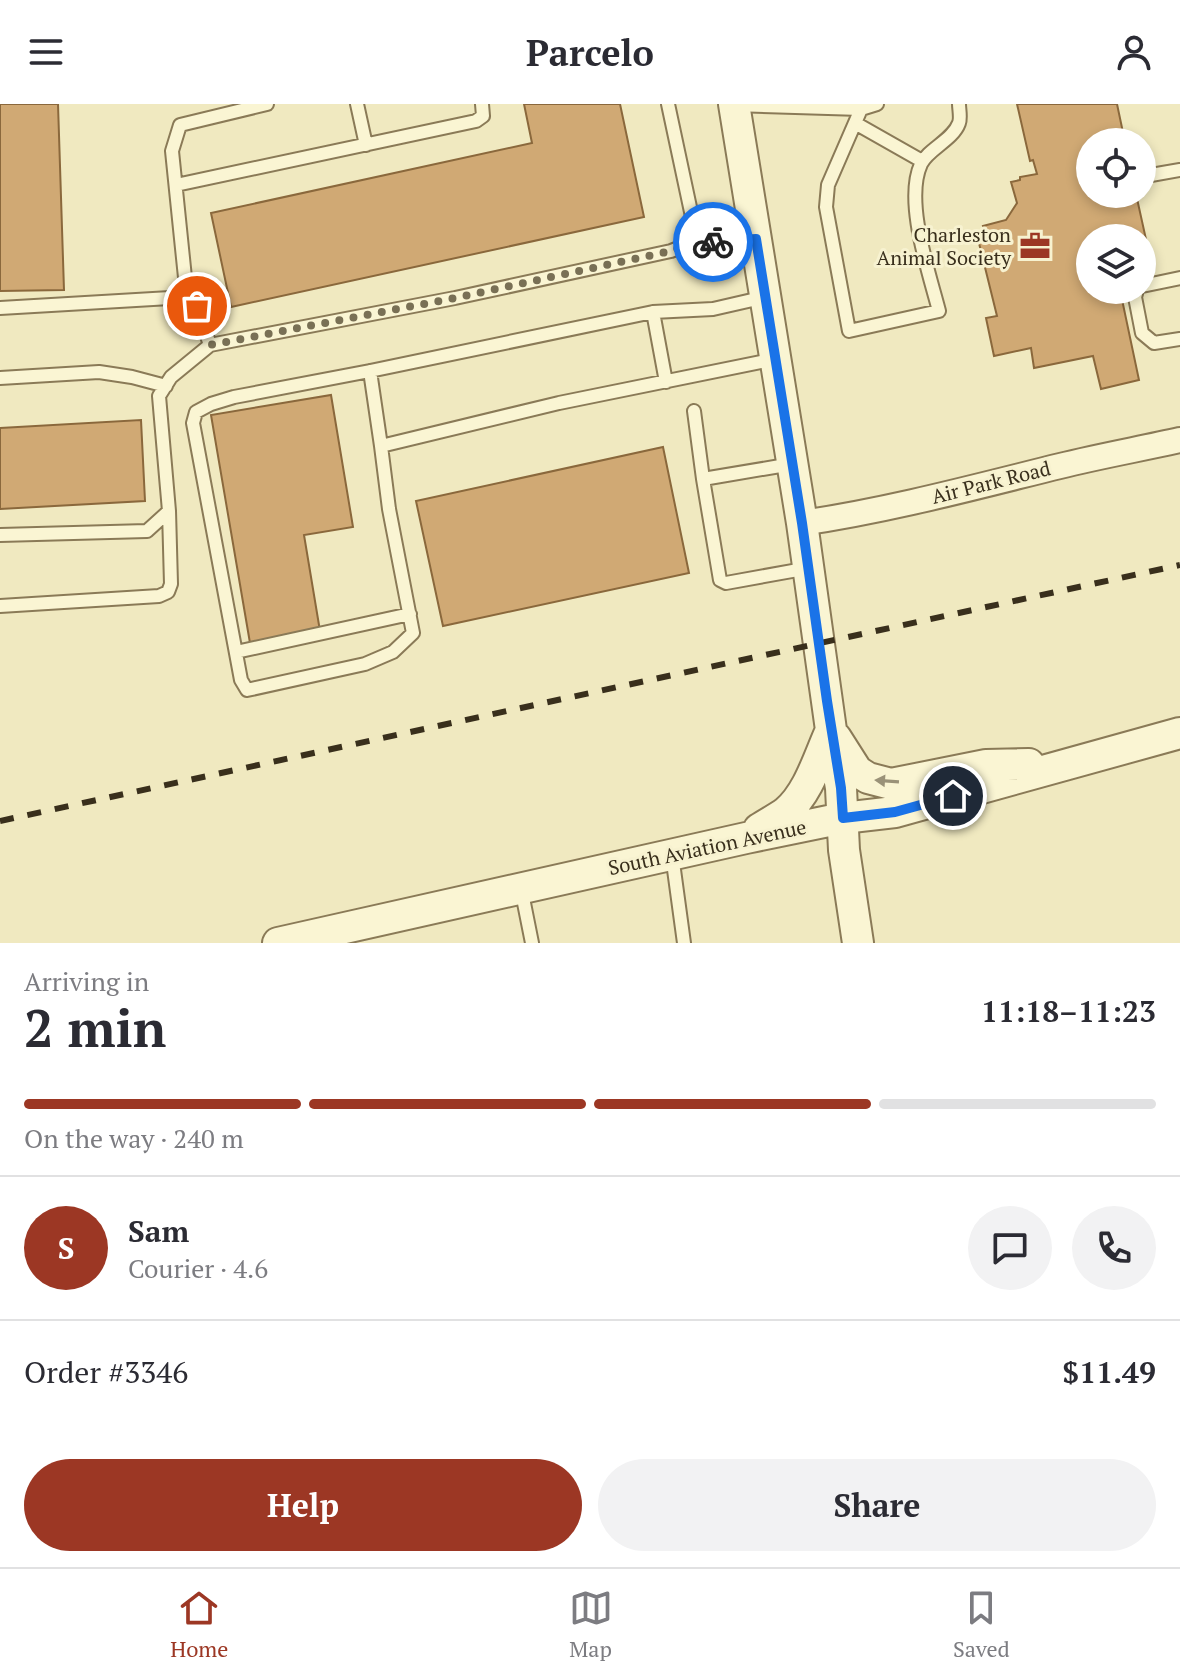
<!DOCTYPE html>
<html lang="en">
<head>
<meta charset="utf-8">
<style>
  body { margin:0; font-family:"PT Serif",serif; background:#f2f2f3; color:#2b2b33; height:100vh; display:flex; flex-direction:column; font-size:30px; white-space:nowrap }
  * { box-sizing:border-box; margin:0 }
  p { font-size:26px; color:#7c7c81 }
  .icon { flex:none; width:44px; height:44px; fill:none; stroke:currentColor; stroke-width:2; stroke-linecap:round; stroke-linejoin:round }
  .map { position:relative; height:839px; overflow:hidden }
  .sheet { display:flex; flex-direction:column; background:#fff; flex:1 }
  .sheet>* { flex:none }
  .tools { position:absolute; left:1076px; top:24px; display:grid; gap:16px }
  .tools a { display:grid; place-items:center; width:80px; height:80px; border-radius:50%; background:#fff; box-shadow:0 4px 12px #0003; font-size:40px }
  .pin { position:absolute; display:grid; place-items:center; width:68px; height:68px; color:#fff; margin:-34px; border:4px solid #fff; border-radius:50%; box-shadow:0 2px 8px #0007 }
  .courier { position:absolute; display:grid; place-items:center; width:80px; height:80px; margin:-40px; border:6px solid #1a73e8; border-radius:50%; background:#fff; color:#222; box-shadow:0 2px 10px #0007 }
  .headline em { font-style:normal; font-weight:800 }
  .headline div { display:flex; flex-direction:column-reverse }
  .headline { display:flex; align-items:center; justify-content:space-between; height:136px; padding:0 24px }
  h1 { font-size:52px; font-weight:800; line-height:60px }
  .bar { display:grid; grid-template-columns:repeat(4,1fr); gap:12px 8px; align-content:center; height:96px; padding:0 24px }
  .bar i { height:10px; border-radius:6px; background:#e1e1e2 }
  .bar .selected { background:#9c3724 }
  .bar p { grid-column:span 4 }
  .line { display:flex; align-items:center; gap:20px; padding:0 24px; border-top:2px solid #e1e1e2 }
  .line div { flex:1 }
  .round { display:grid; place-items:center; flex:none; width:84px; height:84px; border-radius:42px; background:#f2f2f3 }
  .cta { display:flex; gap:16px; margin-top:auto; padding:16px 24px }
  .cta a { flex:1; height:92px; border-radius:48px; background:#9c3724; color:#fff; font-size:32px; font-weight:800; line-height:92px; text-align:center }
  .cta a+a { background:#f2f2f3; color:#2b2b33 }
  header { display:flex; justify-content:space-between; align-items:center; height:104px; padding:0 24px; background:#fff; font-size:36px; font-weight:800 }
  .dock { display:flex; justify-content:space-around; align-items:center; height:112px; border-top:2px solid #e1e1e2; background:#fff; font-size:22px; color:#7c7c81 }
  .dock a { display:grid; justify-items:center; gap:4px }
  .dock .selected { color:#9c3724 }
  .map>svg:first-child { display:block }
  .building { fill:#d0a974; stroke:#8a683c; stroke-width:2 }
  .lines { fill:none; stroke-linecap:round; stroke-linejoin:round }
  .service-casing { stroke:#8a7a57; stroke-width:16 }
  .minor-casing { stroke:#8a7a57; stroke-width:28 }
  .tertiary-casing { stroke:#8a7a57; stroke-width:34 }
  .service { stroke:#faf5d3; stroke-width:12 }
  .minor { stroke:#faf5d3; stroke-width:24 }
  .tertiary { stroke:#faf5d3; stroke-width:30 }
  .rail { stroke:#392f1c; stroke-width:6; stroke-dasharray:14 14; stroke-linecap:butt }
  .oneway { fill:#9a9278 }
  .done { stroke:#797055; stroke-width:8; stroke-dasharray:0 14.4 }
  .route { stroke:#1a73e8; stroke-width:10 }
  .labels { text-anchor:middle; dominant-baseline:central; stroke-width:6; stroke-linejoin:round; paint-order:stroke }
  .poi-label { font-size:20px; fill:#392f1c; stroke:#f7f2d0; text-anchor:end }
  .street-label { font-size:20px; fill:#392f1c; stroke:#f7f2d0 }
</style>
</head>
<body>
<header><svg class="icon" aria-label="menu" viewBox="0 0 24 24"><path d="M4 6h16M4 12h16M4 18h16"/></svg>Parcelo<svg class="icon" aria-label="person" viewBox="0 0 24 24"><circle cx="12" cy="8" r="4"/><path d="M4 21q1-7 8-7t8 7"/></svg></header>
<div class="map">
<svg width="1180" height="839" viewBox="0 0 1180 839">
  <rect width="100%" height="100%" fill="#f0e9c0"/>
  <!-- building -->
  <path class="building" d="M0,0h58l6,186 -64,1z
    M524,0h96l24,113 -413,90 -20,-94 321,-70z
    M1017,0h100l8,38h-35v52h46l13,59 -7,2v-17h-52v52h30l19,90 -38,9 -8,-33 -59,12 -3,-20 -37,8 -8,-38 11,-2 -20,-81 8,-3 -2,-6 23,-6 11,-17 -6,-21 9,-2v-3l17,-3 -4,-14 -3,1z
    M331,291l22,132 -49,8 16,96 -70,12 -39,-228z
    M141,316l4,81 -145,8v-81z
    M663,343l26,126 -246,53 -27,-125z"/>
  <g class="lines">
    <!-- service casing -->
    <g class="service-casing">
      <path id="service" d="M357,0l9,41
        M734,1l127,4 16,-5
        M861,5l-33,76 -2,22 23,124 90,-20c-10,-39 -35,-110 -18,-147 7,-15 32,-24 38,-41 2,-5 0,-14 0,-19
        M855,19l67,38
        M1151,71l29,-5
        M176,81l300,-64 7,-5 -1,-12
        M691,139l65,-4
        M1142,182l38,-8
        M1137,186l-2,7 7,36 12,10 26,-4
        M187,193l-15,-146 8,-26 87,-21
        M765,193l-52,12 -60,3 -283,59 -136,26 -23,7 -15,8 -3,11 48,257 6,10 118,-26 28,-12 20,-19 -24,-124 -8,-63 178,-43 217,-44
        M0,204l187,-11 10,9 13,39
        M653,208l13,70
        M370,267l11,75
        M0,274l99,-6 33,5 34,9
        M694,307l9,68
        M792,360l-89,15 17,101 6,3 83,-15
        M0,431l147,-4 22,-20 -10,-115 12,-19 39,-32 245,-47 216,-47 20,-8 3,-17 -26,-122
        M0,502l159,-10 9,-4 3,-8 -2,-73
        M236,548l174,-38
        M672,751l12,88
        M521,784l11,55"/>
    </g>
    <!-- minor casing -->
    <g class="minor-casing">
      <path id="minor" d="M802,419c88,-13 173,-36 258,-57 40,-10 80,-17 120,-26"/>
    </g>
    <!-- tertiary casing -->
    <g class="tertiary-casing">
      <path id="tertiary" d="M734,0l68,419 29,207 10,58 3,62 14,93
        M836,634l21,33 11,7 23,6 95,-19 43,-1
        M759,725c9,-6 19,-11 27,-17 23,-19 33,-56 45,-82
        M278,839l468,-105 97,-20 52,-6 285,-79"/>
    </g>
    <!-- service -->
    <use href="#service" class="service"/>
    <!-- minor -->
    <use href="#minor" class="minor"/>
    <!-- tertiary -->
    <use href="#tertiary" class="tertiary"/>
    <!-- rail -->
    <path class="rail" d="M0,717l1180,-256"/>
  </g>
  <!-- one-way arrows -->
  <defs><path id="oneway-solid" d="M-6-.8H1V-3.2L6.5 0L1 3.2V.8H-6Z" transform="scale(2)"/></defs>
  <use class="oneway" href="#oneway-solid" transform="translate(887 677) rotate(-176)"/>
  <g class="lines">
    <!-- done -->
    <path class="done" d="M197,202l13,39 245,-47 216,-47 20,-8 22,-1"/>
    <!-- route -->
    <path class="route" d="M713,138l43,-3 46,284 25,178 14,87 2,30 52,-6 58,-16"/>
  </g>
  <!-- icons -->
  <defs>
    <g id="office-bare" transform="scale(2.4)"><path d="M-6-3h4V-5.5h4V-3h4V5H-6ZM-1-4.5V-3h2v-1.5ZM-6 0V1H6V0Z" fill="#9c3724" stroke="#f7f2d0" stroke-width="2.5" paint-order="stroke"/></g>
  </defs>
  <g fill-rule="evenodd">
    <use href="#office-bare" x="1035" y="142"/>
  </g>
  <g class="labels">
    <!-- poi labels -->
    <g class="poi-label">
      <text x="1011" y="130">Charleston<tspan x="1011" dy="23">Animal Society</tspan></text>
    </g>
    <!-- street labels -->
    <g class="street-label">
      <text transform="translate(991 378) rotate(-14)">Air Park Road</text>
      <text transform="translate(707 743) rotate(-12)">South Aviation Avenue</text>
    </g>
  </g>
</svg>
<div class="tools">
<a><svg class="icon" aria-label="locate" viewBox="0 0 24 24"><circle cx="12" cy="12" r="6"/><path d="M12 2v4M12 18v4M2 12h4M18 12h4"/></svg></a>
<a><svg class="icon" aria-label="layers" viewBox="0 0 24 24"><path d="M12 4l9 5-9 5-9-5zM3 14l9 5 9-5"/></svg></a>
</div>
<div class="pin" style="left:197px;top:202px;background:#ea580c"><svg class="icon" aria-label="bag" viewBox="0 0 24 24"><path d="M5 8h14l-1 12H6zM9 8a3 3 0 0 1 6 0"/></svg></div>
<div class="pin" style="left:953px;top:692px;background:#1f2937"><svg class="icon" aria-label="home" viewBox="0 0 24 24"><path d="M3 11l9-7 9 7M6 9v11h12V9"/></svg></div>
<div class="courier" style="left:713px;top:138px"><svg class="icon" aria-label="bike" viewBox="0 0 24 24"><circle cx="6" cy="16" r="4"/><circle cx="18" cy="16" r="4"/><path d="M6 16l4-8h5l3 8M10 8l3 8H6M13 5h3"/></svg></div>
</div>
<section class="sheet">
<div class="headline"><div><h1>2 min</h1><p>Arriving in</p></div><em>11:18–11:23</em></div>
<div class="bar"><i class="selected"></i><i class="selected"></i><i class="selected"></i><i></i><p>On the way · 240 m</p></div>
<div class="line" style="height:144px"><b class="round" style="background:#9c3724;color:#fff">S</b><div><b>Sam</b><p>Courier · 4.6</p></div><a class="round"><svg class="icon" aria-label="chat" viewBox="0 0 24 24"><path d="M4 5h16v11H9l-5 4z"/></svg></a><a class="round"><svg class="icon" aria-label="phone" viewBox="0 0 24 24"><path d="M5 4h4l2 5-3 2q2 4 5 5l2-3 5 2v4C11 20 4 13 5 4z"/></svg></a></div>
<div class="line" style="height:104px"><div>Order #3346</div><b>$11.49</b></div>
<div class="cta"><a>Help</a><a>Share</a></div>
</section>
<nav class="dock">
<a class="selected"><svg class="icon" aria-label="home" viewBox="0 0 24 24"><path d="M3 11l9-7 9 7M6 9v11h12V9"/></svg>Home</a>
<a><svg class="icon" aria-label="map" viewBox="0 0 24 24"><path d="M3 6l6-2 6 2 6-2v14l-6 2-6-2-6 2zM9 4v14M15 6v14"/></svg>Map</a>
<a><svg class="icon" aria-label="saved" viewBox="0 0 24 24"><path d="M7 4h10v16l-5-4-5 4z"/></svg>Saved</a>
</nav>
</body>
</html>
